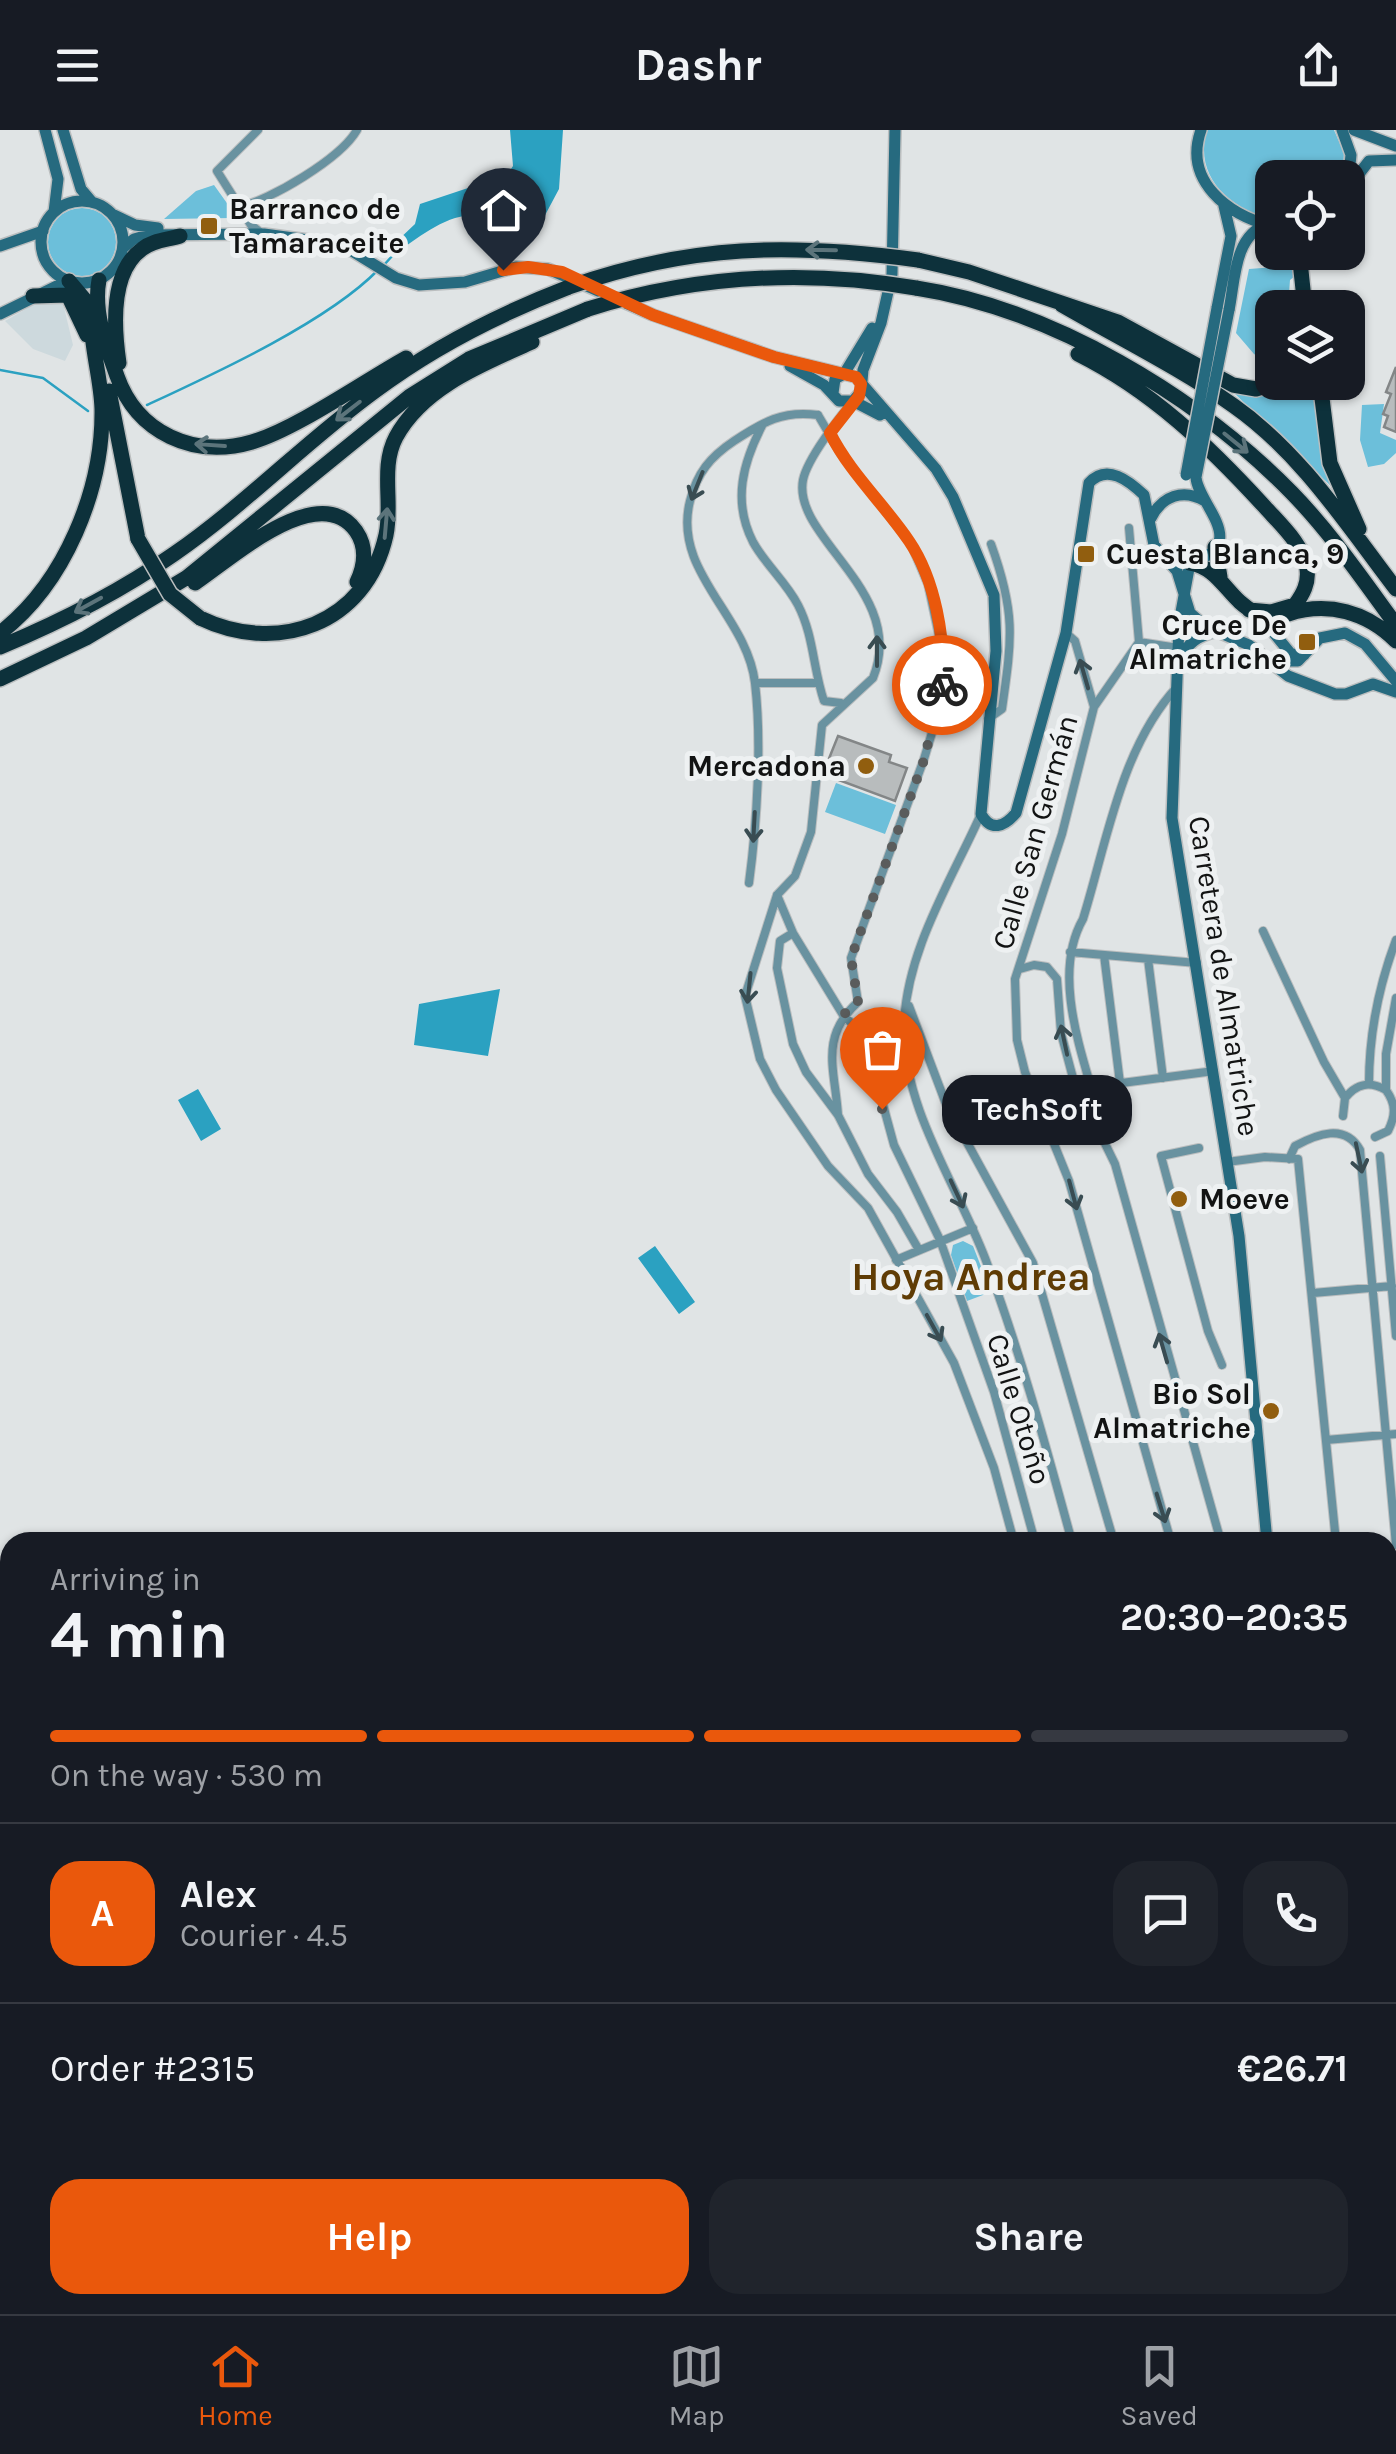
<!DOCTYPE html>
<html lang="en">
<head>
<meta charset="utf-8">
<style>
  body { margin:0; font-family:Karla,sans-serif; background:#20242c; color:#f1f3f6; height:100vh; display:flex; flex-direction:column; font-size:38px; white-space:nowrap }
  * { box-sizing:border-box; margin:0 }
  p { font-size:32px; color:#9ea1a6 }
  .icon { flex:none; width:55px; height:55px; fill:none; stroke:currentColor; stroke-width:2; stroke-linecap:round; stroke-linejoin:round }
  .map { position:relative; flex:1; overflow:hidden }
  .panel { position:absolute; left:0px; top:1402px; width:1398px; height:782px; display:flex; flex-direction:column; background:#171b24; border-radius:30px 30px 0 0; box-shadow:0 2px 8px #0004 }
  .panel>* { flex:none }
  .tools { position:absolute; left:1255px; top:30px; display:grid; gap:20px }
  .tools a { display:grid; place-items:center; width:110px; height:110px; border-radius:20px; background:#171b24; box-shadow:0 2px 8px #0004; font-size:50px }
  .pin { position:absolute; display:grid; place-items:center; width:85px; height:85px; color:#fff; margin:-102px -42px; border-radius:50% 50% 50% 0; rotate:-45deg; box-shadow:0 0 10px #0007 }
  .pin .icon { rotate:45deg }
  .courier { position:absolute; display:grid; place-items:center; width:100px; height:100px; margin:-50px; border:8px solid #ea580c; border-radius:50%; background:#fff; color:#222; box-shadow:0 2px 12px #0007 }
  .bubble { position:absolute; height:70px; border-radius:30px; background:#171b24; box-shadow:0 2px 8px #0004; font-size:32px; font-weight:700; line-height:70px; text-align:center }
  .head em { font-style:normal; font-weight:700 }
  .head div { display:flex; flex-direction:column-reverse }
  .head { display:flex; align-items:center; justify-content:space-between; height:170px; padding:0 50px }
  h1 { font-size:65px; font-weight:700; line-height:75px }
  .bar { display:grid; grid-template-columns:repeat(4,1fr); gap:15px 10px; align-content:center; height:120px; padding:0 50px }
  .bar i { height:12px; border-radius:8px; background:#363941 }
  .bar .active { background:#ea580c }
  .bar p { grid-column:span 4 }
  .line { display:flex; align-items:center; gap:25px; padding:0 50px; border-top:2px solid #363941 }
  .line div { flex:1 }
  .round { display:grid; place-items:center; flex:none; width:105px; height:105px; border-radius:30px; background:#20242c }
  .primary-button { display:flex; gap:20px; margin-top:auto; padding:20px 50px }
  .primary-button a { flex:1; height:115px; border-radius:30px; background:#ea580c; color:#fff; font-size:40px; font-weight:700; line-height:115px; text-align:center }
  .primary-button a+a { background:#20242c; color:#f1f3f6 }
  header { display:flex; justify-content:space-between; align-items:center; height:130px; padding:0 50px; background:#171b24; font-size:45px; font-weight:700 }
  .dock { display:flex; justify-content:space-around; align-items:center; height:140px; border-top:2px solid #363941; background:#171b24; font-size:28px; color:#9ea1a6 }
  .dock a { display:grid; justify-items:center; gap:5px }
  .dock .active { color:#ea580c }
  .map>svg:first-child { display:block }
  .built { fill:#cdd9dd }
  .green { fill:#6cbfda }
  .water { fill:#2ba1c1 }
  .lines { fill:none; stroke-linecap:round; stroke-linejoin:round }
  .stream { stroke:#2ba1c1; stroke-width:2.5 }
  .building { fill:#b8bcbd; stroke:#838687; stroke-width:2.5 }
  .street-casing { stroke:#bbbebf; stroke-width:10 }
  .secondary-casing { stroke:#bbbebf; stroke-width:14 }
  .highway-casing { stroke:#bbbebf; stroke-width:18 }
  .street { stroke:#6992a0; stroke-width:8 }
  .secondary { stroke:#266a7f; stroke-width:11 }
  .highway { stroke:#0d313b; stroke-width:15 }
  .secondary-bridge-casing { stroke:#bbbebf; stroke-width:14; stroke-linecap:butt }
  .highway-bridge-casing { stroke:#bbbebf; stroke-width:18; stroke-linecap:butt }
  .secondary-bridge { stroke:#266a7f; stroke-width:11 }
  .highway-bridge { stroke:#0d313b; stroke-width:15 }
  .oneway { stroke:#5c747b }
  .oneway2 { stroke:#394c52 }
  .done { stroke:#5a5c5c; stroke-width:10; stroke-dasharray:0 18 }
  .route { stroke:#ea580c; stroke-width:12 }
  .poi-dot { fill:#915e0f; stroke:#eef1f2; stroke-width:4 }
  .labels { text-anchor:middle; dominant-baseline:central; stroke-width:10; stroke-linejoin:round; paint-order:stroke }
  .poi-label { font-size:30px; font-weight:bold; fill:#121313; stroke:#eef1f2; text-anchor:start }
  .street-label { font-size:30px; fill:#121313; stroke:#eef1f2 }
  .district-label { font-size:40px; font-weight:bold; fill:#5f3c05; stroke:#eef1f2 }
</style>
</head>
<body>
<header><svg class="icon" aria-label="menu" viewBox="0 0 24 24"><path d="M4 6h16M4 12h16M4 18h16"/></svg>Dashr<svg class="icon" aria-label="share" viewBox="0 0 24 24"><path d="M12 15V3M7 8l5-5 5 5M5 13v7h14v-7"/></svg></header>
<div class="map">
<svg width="1396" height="2184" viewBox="0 0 1396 2184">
  <rect width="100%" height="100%" fill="#e0e4e5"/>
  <!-- built -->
  <path class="built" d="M61,165l12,50 -8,16 -32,-12 -28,-28 35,-20z
    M0,1631h6l4,7v314l-10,-22z"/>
  <!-- green -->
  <path class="green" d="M1207,0h127l10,23 -2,24 -70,1v42c-42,-12 -79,-43 -65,-90z
    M214,55l20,28 -3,5 -67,1 32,-28z
    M48 112a34 34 0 1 1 68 0a34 34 0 1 1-68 0Z
    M1288,136l6,2 1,8 -5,4 -2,27 -16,1v57l-18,-11 -18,-21 13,-64z
    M1289,253h24l21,106 -103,-99 40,2z
    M1384,274l-4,29 16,7v13l-12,11 -16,3 -8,-27 2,-35z
    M836,653l60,22 -11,29 -60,-22z
    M963,1111l10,5 18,46 -24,9 -16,-46 2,-10z"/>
  <!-- water -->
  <path class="water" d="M510,0h53l-4,59 -16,30c-29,5 -45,-5 -72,-4 -29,2 -54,24 -78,40l2,-12 20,-19 5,-20 87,-29 6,-9z
    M500,859l-12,67 -74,-11 5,-41z
    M198,959l23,40 -20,12 -23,-41z
    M655,1116l40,56 -16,12 -41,-56z"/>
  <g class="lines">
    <!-- stream -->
    <path class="stream" d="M384,135l9,-10
      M0,240l43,8 45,33
      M147,275c69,-32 180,-83 231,-135"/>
  </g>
  <!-- building -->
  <path class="building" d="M1396,237v65l-12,-5 4,-11 -5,-2 8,-20 -5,-2z
    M838,606l53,19 -2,7 18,6 -12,33 -67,-25 5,-13 -5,-2z"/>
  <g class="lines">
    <!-- street casing -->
    <g class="street-casing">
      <path id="street" d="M258,0l-41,41 34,54 9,7
        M238,77c32,-6 103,-49 119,-77
        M853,271c-14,17 -46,58 -50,79 -11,58 105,112 70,198l-51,47 -11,107 -16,44 -18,19 -32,101 15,63 16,31 52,76 40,42 86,155 40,105 20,74
        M818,285l23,39 70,90 17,40 15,70 -5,59 -14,46 -73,199 7,44c-39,35 -23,67 -20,113
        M763,294c-20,38 -31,77 -10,118 12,22 33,40 45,63 16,31 15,64 26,96l17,2
        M1129,398l10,114
        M1066,503l9,8 19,66 -32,127 -47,145 2,61 8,32 44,109 102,361
        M1139,512l39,6
        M755,553h63
        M1177,557c-56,60 -70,155 -94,232 -28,49 -7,117 8,168l123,-16
        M1094,577l45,-65
        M988,589l14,-10c10,-71 14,-96 -11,-165
        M981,684c-30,67 -76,139 -77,214 -1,80 53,157 81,230 35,93 61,188 87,284
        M749,753c8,-60 13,-140 6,-200 -8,-68 -83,-111 -65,-182 7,-28 20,-44 44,-60 29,-19 49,-31 84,-26
        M777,765l16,38 50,82 21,20 30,110 46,95 54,152 41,150
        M1263,801l61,131 21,36
        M793,803l-13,8 -3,27 16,76 13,28 32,43 30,59 29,38 22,38
        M1070,822l127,11
        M1104,825l16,128
        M1148,829l15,119
        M1020,839l14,-4 13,2 10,12 4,54 12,45 42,86 106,378
        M909,876l37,98 87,159 81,279
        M1369,954c0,-51 9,-96 27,-144
        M1386,960v-36l10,-56
        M1343,986l2,-18c12,-15 25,-17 41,-8 10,14 10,25 2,41l-13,6
        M1199,1018l-38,8 47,175 14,34
        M1380,1026l16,180
        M1289,1029l6,-13c22,-12 50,-23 65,4l36,395
        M1227,1032l38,-5 33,2 38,383
        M896,1130l77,-32
        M1313,1163l79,-7
        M1326,1310l70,-6
        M1388,1528h8
        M1388,1574l8,-12
        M0,1606l10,20
        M233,2175l1,9
        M827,2184l1,-9
        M870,2184l1,-9"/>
    </g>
    <!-- secondary casing -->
    <g class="secondary-casing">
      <path id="secondary" d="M45,0l13,49 -4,33
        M63,0l18,59 11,13
        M1201,0c-18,51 27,85 71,96
        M1342,0l9,25 -3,29
        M1354,0l42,16
        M1348,58l21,-27 27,-1
        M41 112a41 41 0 1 1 82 0a41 41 0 1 1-82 0Z
        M114,85l21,10 23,3
        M0,116l43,-15
        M123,118l11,-9 14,-4 116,-1 59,8 29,9 44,27 23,7 46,-3 51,-15 32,2 105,46 121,42 82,20 80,92 17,28 41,98 2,56 -15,163c10,18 23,13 35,-1l50,-180 23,-150c18,-20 40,-2 55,12
        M1217,178l14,-72 -7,-30
        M1229,180c6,-29 5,-74 37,-85
        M0,184l67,-33
        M790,236l34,19 15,16h14l27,14
        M833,263l2,-14 9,-5 28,-46
        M853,271l8,-9 2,-22 18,-47 11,-49 3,-144
        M1144,365l10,50 23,26 13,42 16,14 43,18 39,31 47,18h11l27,-10 23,8
        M1151,388c11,-22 32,-30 54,-17
        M1188,433c66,-17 9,-59 8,-86
        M1190,433l-11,60 -7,195 67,418 28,306
        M1281,486l-8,9v7l18,22 13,1
        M1181,531c5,-19 18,-25 36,-30
        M1271,531h27l22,-23 25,-5 20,11 31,37
        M935,2184v-9"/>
    </g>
    <!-- highway casing -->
    <g class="highway-casing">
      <path id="highway" d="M1299,122l6,56
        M918,130l51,12 149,50 115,63 23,4 23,-7
        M99,150c-6,31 7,66 18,96 20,57 77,83 135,66 44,-13 111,-60 154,-84
        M69,151l16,19 9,25
        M916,158c136,21 281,108 376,205 39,40 71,87 104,132
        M33,166l35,-1 19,40
        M1062,175c57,33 118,63 172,101 67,47 113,119 162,183
        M1078,224c74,37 130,91 186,152 15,17 40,39 43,63 2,14 -4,25 -12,36l-24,7 -22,-2
        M119,233c-5,-34 -9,-91 23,-114 11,-9 25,-9 38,-13
        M1320,252l10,81 29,66
        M109,261l29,148
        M1215,417l5,30
        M1190,433c31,5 38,37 66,50
        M195,453c37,-25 124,-104 161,-52 11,16 9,34 1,51
        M1288,484c40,-13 79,-2 108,27
        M200,488c77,37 166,7 186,-83 7,-32 -6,-68 10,-98 27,-50 87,-73 136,-95
        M0,503c65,-50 103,-143 102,-224 -1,-31 -11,-61 -11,-92
        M0,517c60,-25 121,-56 174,-93 71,-49 131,-112 201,-163 60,-45 124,-77 194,-104
        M0,549l86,-41 100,-60 224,-182 59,-37 119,-50"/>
    </g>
    <!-- street -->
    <use href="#street" class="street"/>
    <!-- secondary -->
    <use href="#secondary" class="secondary"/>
    <!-- highway -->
    <use href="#highway" class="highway"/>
    <!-- secondary-bridge casing -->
    <g class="secondary-bridge-casing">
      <path id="secondary-bridge" d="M1186,345l31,-167
        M1196,347l33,-167"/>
    </g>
    <!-- highway-bridge casing -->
    <g class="highway-bridge-casing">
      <path id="highway-bridge" d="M569,157c122,-43 222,-44 349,-27
        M588,179c109,-34 217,-40 328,-21
        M138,409l32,55 30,24"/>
    </g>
    <!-- secondary-bridge -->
    <use href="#secondary-bridge" class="secondary-bridge"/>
    <!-- highway-bridge -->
    <use href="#highway-bridge" class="highway-bridge"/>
  </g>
  <!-- one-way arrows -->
  <defs><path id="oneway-shaft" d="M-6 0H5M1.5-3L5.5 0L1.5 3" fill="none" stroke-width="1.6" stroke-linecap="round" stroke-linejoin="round" transform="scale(2.5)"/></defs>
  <g class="oneway">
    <use href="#oneway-shaft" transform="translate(821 120) rotate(-179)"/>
    <use href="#oneway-shaft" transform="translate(348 281) rotate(142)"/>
    <use href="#oneway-shaft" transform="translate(1236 313) rotate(39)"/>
    <use href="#oneway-shaft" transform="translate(210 315) rotate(-176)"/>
    <use href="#oneway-shaft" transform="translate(386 393) rotate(-85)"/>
    <use href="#oneway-shaft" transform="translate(88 475) rotate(151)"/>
  </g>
  <g class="oneway2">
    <use href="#oneway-shaft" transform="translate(697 356) rotate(112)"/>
    <use href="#oneway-shaft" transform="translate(877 521) rotate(-90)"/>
    <use href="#oneway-shaft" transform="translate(1084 544) rotate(-106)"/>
    <use href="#oneway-shaft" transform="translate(754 697) rotate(93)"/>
    <use href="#oneway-shaft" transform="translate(749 858) rotate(96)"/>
    <use href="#oneway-shaft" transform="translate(1064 910) rotate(-102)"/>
    <use href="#oneway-shaft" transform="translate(1359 1028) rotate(78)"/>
    <use href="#oneway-shaft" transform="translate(957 1064) rotate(65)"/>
    <use href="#oneway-shaft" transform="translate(1073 1065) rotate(75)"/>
    <use href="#oneway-shaft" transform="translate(934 1198) rotate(61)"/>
    <use href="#oneway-shaft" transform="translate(1163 1218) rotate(-106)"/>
    <use href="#oneway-shaft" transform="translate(1161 1378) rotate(73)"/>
  </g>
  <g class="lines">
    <!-- done -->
    <path class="done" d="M882,979l-18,-74 -21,-20 15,-13 -7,-44 73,-198 18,-75"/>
    <!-- route -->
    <path class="route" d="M503,140l25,-3 34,5 91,43 121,42 82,20 5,7 -2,12 -29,37c20,40 54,71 79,108 26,38 37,99 33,144"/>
  </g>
  <!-- markers -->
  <g class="poi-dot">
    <rect x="199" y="86" width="20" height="20" rx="5"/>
    <rect x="1076" y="414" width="20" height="20" rx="5"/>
    <rect x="1297" y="502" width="20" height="20" rx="5"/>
    <circle cx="866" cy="636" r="10"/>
    <circle cx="1179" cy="1069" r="10"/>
    <circle cx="1271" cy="1281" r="10"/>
  </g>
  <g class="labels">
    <!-- poi labels -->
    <g class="poi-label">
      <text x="229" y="79">Barranco de<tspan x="229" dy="34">Tamaraceite</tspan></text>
      <text x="1106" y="424">Cuesta Blanca, 9</text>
      <text x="1287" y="495" text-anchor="end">Cruce De<tspan x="1287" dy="34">Almatriche</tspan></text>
      <text x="846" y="636" text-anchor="end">Mercadona</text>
      <text x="1199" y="1069">Moeve</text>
      <text x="1251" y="1264" text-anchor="end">Bio Sol<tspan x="1251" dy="34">Almatriche</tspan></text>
    </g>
    <!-- street labels -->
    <g class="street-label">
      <text transform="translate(1035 702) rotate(-74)">Calle San Germán</text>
      <text transform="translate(1224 846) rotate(81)">Carretera de Almatriche</text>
      <text transform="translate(1019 1279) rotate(73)">Calle Otoño</text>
    </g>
    <!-- district labels -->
    <g class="district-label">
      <text x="971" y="1146">Hoya Andrea</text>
    </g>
  </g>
</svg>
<div class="tools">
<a><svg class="icon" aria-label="locate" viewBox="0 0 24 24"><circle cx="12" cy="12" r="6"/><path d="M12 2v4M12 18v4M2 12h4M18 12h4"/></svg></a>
<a><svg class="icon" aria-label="layers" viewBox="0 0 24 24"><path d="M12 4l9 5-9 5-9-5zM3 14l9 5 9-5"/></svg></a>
</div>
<div class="pin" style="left:882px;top:979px;background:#ea580c"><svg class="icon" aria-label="bag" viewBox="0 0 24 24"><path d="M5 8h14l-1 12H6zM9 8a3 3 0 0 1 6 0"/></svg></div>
<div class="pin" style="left:503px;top:140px;background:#1f2937"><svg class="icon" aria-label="home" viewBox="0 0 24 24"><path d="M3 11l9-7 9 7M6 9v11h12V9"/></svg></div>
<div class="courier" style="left:942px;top:555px"><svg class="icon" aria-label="bike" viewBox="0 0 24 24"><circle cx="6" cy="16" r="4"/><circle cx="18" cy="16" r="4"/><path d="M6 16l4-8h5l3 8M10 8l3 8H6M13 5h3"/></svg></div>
<div class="bubble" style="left:942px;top:945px;width:190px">TechSoft</div>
<section class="panel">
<div class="head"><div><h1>4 min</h1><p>Arriving in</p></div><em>20:30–20:35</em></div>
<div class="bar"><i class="active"></i><i class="active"></i><i class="active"></i><i></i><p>On the way · 530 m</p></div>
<div class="line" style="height:180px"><b class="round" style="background:#ea580c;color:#fff">A</b><div><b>Alex</b><p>Courier · 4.5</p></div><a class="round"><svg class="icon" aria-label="chat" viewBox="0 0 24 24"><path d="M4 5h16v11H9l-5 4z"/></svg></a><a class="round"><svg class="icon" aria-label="phone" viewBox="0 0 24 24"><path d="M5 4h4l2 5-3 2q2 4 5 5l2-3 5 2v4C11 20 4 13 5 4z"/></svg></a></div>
<div class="line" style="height:130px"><div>Order #2315</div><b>€26.71</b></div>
<div class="primary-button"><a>Help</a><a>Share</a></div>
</section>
</div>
<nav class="dock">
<a class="active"><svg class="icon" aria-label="home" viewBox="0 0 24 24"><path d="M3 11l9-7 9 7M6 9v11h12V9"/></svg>Home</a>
<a><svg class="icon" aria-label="map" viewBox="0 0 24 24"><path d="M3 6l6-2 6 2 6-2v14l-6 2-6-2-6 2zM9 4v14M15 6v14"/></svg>Map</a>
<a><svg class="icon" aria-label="saved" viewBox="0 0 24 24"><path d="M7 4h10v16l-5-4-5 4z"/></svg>Saved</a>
</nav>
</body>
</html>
